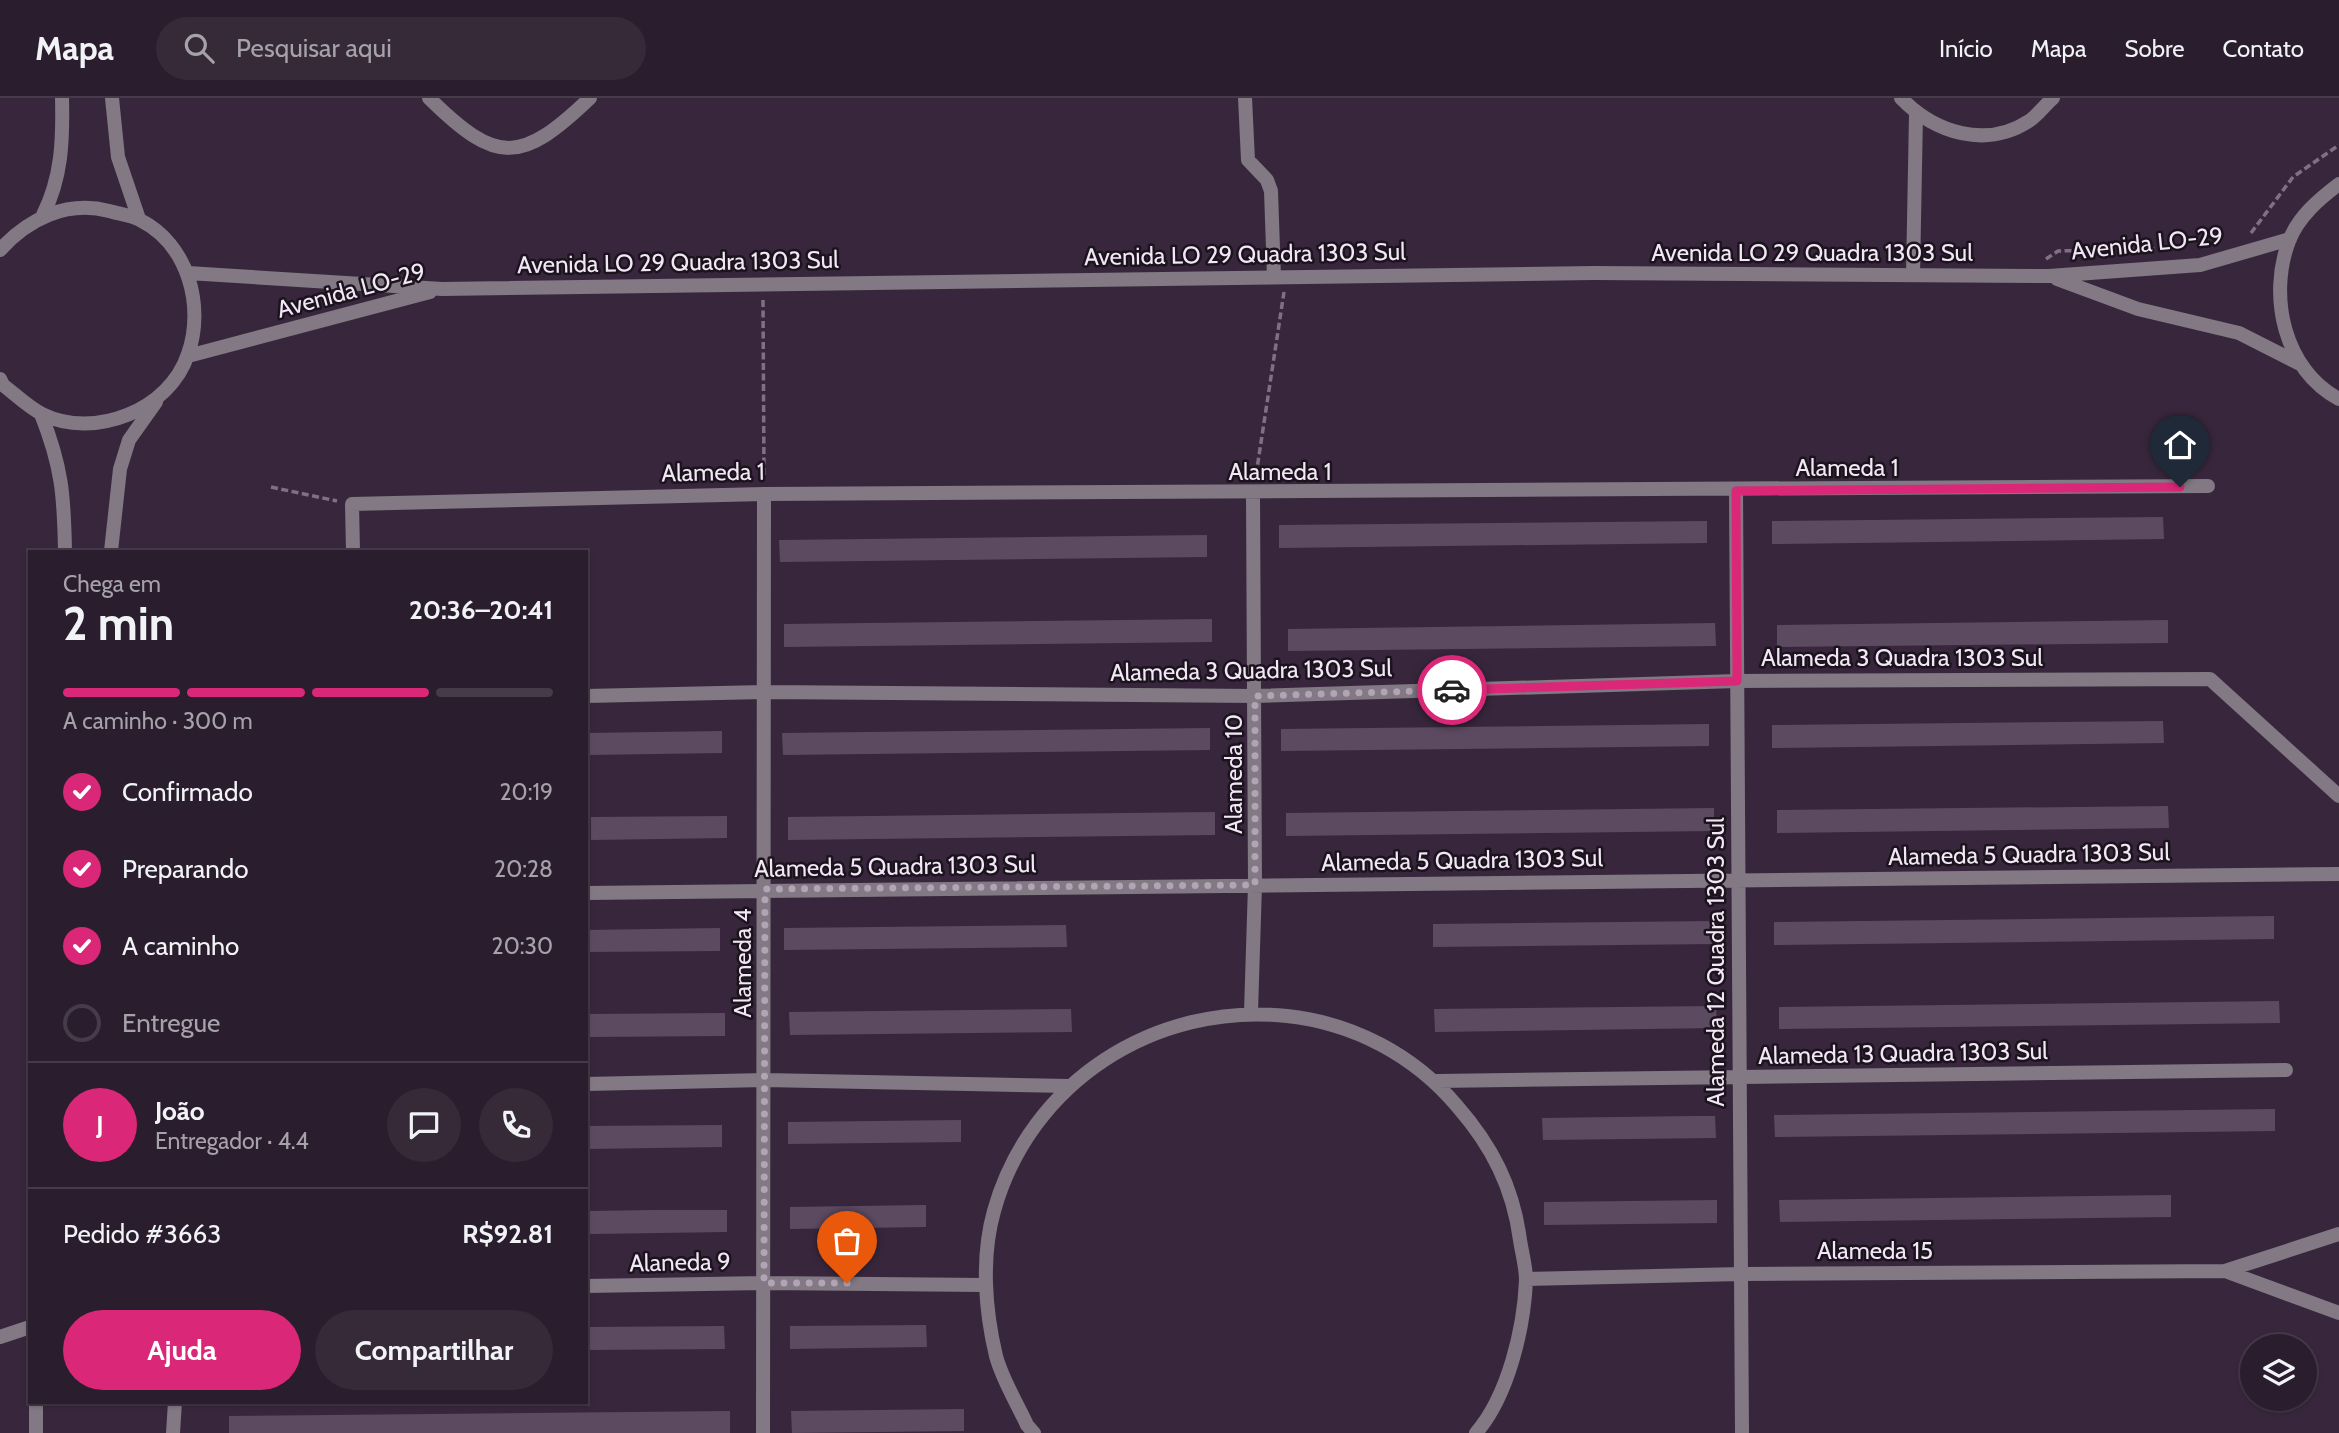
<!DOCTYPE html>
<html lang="pt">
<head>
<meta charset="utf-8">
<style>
  body { margin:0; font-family:Cabin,sans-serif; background:#362a39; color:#f1f3f6; height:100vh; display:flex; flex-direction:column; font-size:26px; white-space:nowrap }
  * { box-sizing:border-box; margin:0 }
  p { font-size:23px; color:#a5a2aa }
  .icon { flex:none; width:38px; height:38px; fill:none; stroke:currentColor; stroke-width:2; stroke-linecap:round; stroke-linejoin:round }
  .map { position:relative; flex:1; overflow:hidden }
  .sheet { position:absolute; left:28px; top:452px; width:560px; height:854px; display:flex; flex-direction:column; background:#2a1d2d; border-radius:0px; box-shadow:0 2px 5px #0004,0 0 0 2px #463b49 }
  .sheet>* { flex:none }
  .tools { position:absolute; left:2240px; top:1236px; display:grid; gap:14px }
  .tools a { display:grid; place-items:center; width:77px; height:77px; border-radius:50%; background:#2a1d2d; box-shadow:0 2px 5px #0004,0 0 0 2px #463b49; font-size:35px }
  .pin { position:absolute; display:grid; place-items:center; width:60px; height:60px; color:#fff; margin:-72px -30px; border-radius:50% 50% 50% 0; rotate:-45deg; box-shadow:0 0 7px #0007 }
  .pin .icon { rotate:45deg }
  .courier { position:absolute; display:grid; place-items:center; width:70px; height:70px; margin:-35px; border:5px solid #db2777; border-radius:50%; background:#fff; color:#222; box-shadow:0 2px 9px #0007 }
  .headline em { font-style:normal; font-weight:800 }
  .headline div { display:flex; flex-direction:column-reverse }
  .headline { display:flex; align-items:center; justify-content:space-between; height:119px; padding:0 35px }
  h1 { font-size:46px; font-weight:800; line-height:52px }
  .bar { display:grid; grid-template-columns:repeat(4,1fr); gap:10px 7px; align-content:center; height:84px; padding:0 35px }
  .bar i { height:9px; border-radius:5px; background:#463b49 }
  .bar .on { background:#db2777 }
  .bar p { grid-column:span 4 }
  .line { display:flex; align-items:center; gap:18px; padding:0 35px; border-top:2px solid #463b49 }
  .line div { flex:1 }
  .round { display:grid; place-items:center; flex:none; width:74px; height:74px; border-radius:37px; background:#362a39 }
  ol { padding:0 35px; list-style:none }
  li { display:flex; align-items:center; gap:21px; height:77px }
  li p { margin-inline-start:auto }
  li .icon { padding:7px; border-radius:50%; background:#db2777; color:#fff; stroke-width:4 }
  li:last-child { color:#a5a2aa }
  li i { width:38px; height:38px; border:4px solid #463b49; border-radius:50% }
  .primary-button { display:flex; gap:14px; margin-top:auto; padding:14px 35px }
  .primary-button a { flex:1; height:80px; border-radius:42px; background:#db2777; color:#fff; font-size:28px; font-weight:800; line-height:80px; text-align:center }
  .primary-button a+a { background:#362a39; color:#f1f3f6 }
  header { display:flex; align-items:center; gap:42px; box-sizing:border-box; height:98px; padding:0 35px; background:#2a1d2d; border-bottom:2px solid #463b49 }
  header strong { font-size:33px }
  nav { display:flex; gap:38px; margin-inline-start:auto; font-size:24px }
  .search { width:490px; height:63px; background:#362a39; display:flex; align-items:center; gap:18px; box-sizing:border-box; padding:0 24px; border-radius:38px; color:#a5a2aa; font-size:26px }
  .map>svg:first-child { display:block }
  .building { fill:#5c4a61 }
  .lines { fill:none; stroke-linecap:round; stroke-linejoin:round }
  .path { stroke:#7f7183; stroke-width:3.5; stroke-dasharray:7 3.5; stroke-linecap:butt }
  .minor { stroke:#827984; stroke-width:14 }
  .tertiary { stroke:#827984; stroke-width:14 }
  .done { stroke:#b1a4b4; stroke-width:7; stroke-dasharray:0 12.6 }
  .route { stroke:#db2777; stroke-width:9 }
  .labels { text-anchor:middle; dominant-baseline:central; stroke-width:5; stroke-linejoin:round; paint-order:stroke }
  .street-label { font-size:24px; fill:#f2e7f5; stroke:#1b131d }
</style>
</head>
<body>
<header>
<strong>Mapa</strong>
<div class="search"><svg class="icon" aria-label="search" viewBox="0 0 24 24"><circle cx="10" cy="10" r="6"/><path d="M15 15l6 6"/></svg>Pesquisar aqui</div>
<nav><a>Início</a><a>Mapa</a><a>Sobre</a><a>Contato</a></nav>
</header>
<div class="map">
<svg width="2339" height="1335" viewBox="0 0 2339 1335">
  <rect width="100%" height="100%" fill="#38273c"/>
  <!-- building -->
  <path class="building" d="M2163,419l1,22 -392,5v-23z
    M1707,423v22l-428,5v-23z
    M1207,437v22l-427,5 -1,-22z
    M1212,521v23l-428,5v-23z
    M2168,522v23l-391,4v-22z
    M1715,525l1,23 -428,5v-22z
    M2163,623l1,22 -392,5v-23z
    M1709,626v22l-428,5v-22z
    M1210,630v22l-427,5 -1,-22z
    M722,633v22l-136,2v-22z
    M2168,708l1,22 -392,5v-23z
    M1714,710v23l-428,5v-23z
    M1215,714v23l-427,5v-23z
    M727,718v22l-136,2v-23z
    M2274,818v23l-500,6v-23z
    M1715,823v23l-282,3v-23z
    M1066,827l1,22 -283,3v-22z
    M720,830v23l-134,1v-22z
    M2279,903l1,22 -501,6v-22z
    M1716,908l1,22 -282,4 -1,-23z
    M1071,911l1,23 -282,3 -1,-23z
    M725,915v23l-136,1v-23z
    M2275,1011v22l-500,6 -1,-22z
    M1694,1018h21l1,22 -173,2 -1,-22z
    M961,1022v22l-173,2v-22z
    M722,1027v22l-136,2v-23z
    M2171,1097v22l-391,5 -1,-22z
    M1717,1102v23l-173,2v-23z
    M926,1107v22l-136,2v-22z
    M654,1112h73v22l-137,2v-23z
    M926,1227l1,22 -137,2v-23z
    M724,1228l1,23 -137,1v-23z
    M964,1311v22l-172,2 -1,-22z
    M730,1313v22h-501v-17z"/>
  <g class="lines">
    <!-- path -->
    <path class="path" d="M2251,135l42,-56 46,-32
      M2046,161l12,-8 97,-2
      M763,202l1,178
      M1256,377l28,-183
      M271,389l66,14"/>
    <!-- minor -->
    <path class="minor" d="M429,0c68,67 92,66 161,0
      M1245,0l3,62 19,20 4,11 3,86
      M1901,0c34,35 85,51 128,23 9,-6 16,-16 24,-23
      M1913,177l3,-161
      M1736,393l6,942
      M353,453l-1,-47 412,-10 1444,-8
      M586,598l179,-4 490,4 482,-15 473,-2 129,117
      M586,795l1753,-19
      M1251,914l4,-127 -2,-391
      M1437,983l849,-11
      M586,986l178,-4 305,6
      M2225,1173l114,42
      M1526,1181l215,-5 484,-3 114,-37
      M586,1188l178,-3 221,2
      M0,1239l30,-10
      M173,1335l2,-31
      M763,1335l1,-939
      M1034,1335l-7,-8c-10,-22 -25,-46 -31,-69 -11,-46 -15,-99 -2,-145 36,-129 161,-209 293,-195 66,7 127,39 170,90 35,40 56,81 63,134 2,13 6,27 6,40 -2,49 -18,116 -50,153"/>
    <!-- tertiary -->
    <path class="tertiary" d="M112,0l6,59 21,62
      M2339,86c-20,15 -41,33 -50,57 -21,55 -5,129 50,158
      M43,117c19,-38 20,-75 19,-117
      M0,152c28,-31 67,-50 109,-39 10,3 22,4 31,9 48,24 65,86 48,134 -18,56 -94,86 -146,60 -14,-7 -27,-20 -39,-29l-3,-6
      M188,175l254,16 1152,-16 455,3 151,-11 90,-26
      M2057,181l81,30 101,24 63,32
      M188,258l242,-64
      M41,316c21,53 23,81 24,137
      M111,453l9,-82 9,-29 27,-38
      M36,1335v-31"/>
  </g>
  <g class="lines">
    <!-- done -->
    <path class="done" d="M847,1185h-83l1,-394 490,-4v-189l197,-6"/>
    <!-- route -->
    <path class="route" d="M1452,592l285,-9 -1,-190 444,-4"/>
  </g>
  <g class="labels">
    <!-- street labels -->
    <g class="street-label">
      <text transform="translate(2147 145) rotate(-6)">Avenida LO-29</text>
      <text x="1812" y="154">Avenida LO 29 Quadra 1303 Sul</text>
      <text transform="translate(1245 156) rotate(-1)">Avenida LO 29 Quadra 1303 Sul</text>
      <text transform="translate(678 164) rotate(-1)">Avenida LO 29 Quadra 1303 Sul</text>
      <text transform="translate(351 192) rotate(-15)">Avenida LO-29</text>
      <text x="1847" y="369">Alameda 1</text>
      <text x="1280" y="373">Alameda 1</text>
      <text transform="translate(713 374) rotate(-1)">Alameda 1</text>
      <text x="1902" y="559">Alameda 3 Quadra 1303 Sul</text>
      <text transform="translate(1251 572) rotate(-1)">Alameda 3 Quadra 1303 Sul</text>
      <text transform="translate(1233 676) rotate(-90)">Alameda 10</text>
      <text transform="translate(2029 756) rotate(-1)">Alameda 5 Quadra 1303 Sul</text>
      <text transform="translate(1462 762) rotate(-1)">Alameda 5 Quadra 1303 Sul</text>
      <text transform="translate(895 768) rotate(-1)">Alameda 5 Quadra 1303 Sul</text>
      <text transform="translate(1715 864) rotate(-90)">Alameda 12 Quadra 1303 Sul</text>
      <text transform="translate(742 865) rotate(-90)">Alameda 4</text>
      <text transform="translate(1903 955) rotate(-1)">Alameda 13 Quadra 1303 Sul</text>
      <text x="1875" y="1152">Alameda 15</text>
      <text transform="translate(680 1164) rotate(-1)">Alaneda 9</text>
    </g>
  </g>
</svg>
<div class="tools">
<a><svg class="icon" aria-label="layers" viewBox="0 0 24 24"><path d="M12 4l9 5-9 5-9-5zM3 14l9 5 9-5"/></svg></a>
</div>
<div class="pin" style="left:847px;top:1185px;background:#ea580c"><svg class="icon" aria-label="bag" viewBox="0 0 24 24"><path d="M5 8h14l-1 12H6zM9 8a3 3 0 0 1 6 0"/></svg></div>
<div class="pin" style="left:2180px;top:389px;background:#1f2937"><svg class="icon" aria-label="home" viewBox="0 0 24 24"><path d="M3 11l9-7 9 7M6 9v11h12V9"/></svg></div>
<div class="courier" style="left:1452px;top:592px"><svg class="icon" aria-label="car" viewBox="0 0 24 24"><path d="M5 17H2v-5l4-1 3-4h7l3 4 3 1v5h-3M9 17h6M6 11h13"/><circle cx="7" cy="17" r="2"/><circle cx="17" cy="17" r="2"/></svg></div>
<section class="sheet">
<div class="headline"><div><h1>2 min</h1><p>Chega em</p></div><em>20:36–20:41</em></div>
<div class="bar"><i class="on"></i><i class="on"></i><i class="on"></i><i></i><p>A caminho · 300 m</p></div>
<ol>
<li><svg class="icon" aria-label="check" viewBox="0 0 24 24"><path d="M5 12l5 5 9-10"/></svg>Confirmado<p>20:19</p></li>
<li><svg class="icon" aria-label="check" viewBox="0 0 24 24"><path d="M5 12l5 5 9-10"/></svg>Preparando<p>20:28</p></li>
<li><svg class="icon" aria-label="check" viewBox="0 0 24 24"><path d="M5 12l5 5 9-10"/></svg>A caminho<p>20:30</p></li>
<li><i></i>Entregue</li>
</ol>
<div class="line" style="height:126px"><b class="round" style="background:#db2777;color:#fff">J</b><div><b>João</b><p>Entregador · 4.4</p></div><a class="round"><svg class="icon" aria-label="chat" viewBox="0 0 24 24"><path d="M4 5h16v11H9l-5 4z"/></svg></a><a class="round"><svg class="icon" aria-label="phone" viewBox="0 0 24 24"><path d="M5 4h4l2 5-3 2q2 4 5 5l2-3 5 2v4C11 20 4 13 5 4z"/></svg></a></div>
<div class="line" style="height:91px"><div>Pedido #3663</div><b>R$92.81</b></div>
<div class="primary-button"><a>Ajuda</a><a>Compartilhar</a></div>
</section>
</div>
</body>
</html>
